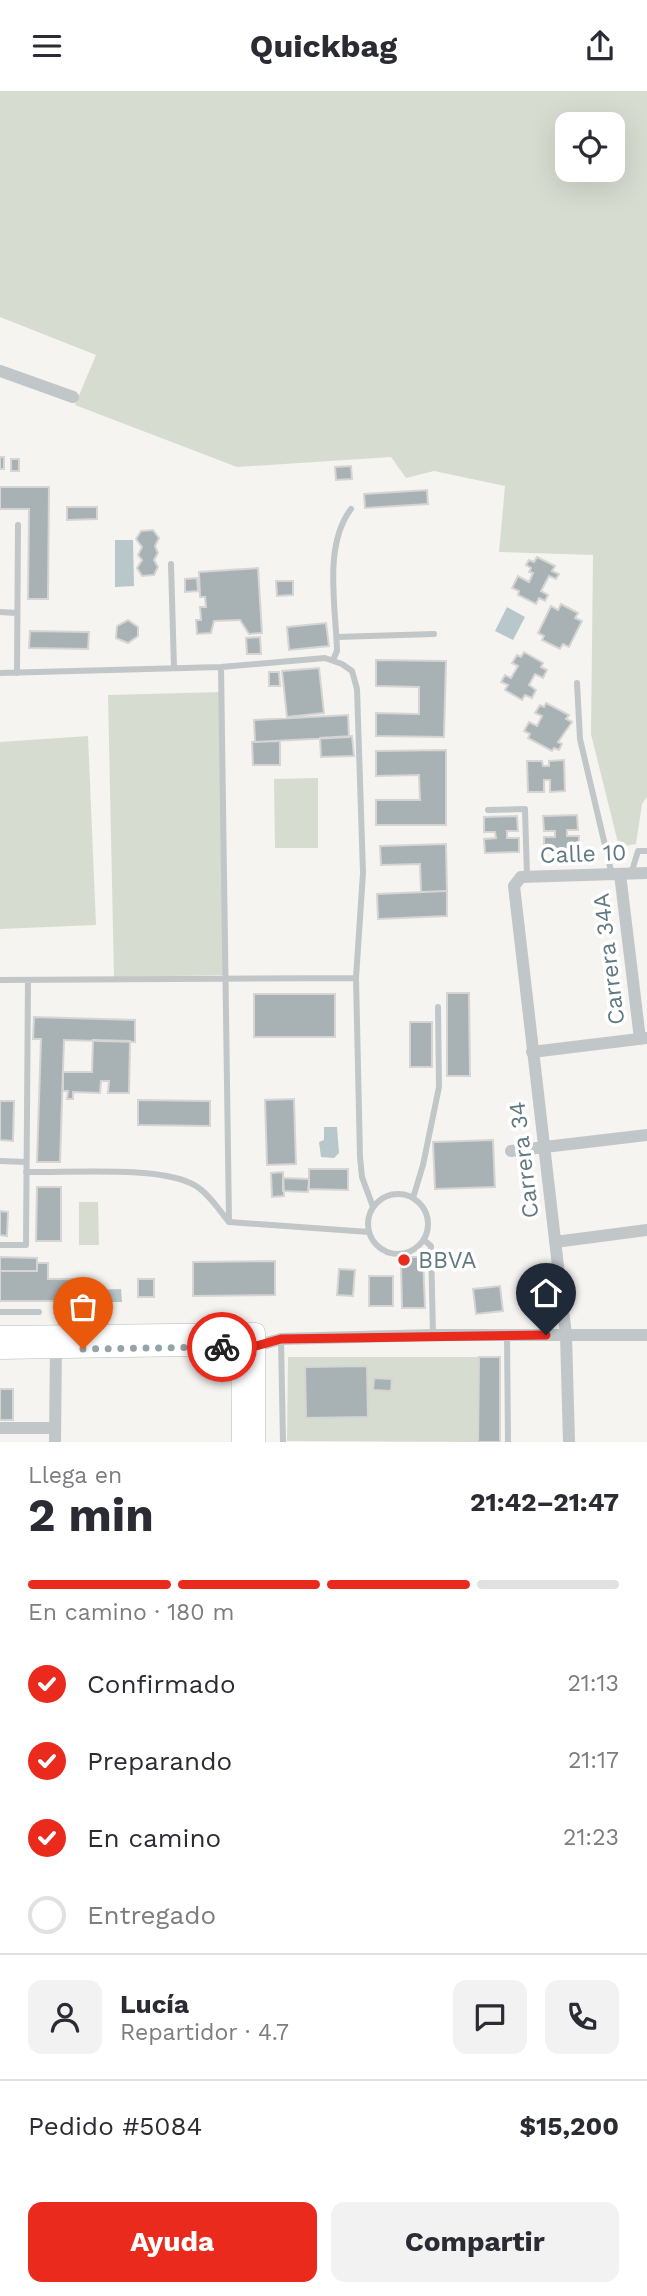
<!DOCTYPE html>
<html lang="es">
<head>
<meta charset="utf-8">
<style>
  body { margin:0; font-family:"Work Sans",sans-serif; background:#f2f2f3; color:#2b2b33; height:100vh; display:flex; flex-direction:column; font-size:26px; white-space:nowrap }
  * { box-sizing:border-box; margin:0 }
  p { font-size:23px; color:#7c7c81 }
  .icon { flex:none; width:38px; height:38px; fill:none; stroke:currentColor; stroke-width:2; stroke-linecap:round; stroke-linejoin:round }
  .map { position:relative; height:1351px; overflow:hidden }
  .details { display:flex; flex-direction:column; background:#fff; flex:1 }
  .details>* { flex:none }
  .tools { position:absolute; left:555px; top:21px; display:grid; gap:14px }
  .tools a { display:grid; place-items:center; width:70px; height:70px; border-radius:14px; background:#fff; box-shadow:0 7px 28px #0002; font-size:35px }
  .pin { position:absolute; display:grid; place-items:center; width:60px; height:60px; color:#fff; margin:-72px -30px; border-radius:50% 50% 50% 0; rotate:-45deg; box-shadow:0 0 7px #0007 }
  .pin .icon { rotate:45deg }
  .courier { position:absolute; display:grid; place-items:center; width:70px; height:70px; margin:-35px; border:5px solid #e92a1c; border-radius:50%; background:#fff; color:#222; box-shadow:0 2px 9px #0007 }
  .headline em { font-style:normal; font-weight:700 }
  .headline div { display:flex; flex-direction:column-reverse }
  .headline { display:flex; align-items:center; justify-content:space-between; height:119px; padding:0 28px }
  h1 { font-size:46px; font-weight:700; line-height:52px }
  .bar { display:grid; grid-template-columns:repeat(4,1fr); gap:10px 7px; align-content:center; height:84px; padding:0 28px }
  .bar i { height:9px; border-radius:5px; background:#e1e1e2 }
  .bar .selected { background:#e92a1c }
  .bar p { grid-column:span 4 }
  .line { display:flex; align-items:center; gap:18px; padding:0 28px; border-top:2px solid #e1e1e2 }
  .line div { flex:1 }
  .round { display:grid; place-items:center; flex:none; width:74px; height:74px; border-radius:14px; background:#f2f2f3 }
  ol { padding:0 28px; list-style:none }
  li { display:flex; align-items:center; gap:21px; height:77px }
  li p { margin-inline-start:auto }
  li .icon { padding:7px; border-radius:50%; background:#e92a1c; color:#fff; stroke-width:4 }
  li:last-child { color:#7c7c81 }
  li i { width:38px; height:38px; border:4px solid #e1e1e2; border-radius:50% }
  .primary-button { display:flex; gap:14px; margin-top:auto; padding:14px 28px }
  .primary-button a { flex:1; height:80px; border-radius:14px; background:#e92a1c; color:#fff; font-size:28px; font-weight:700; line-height:80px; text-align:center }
  .primary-button a+a { background:#f2f2f3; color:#2b2b33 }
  header { display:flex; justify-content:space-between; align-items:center; height:91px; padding:0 28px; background:#fff; font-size:32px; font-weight:700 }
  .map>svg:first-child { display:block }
  .green { fill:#d7dcd1; fill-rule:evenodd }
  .water { fill:#b8c7c9 }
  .building { fill:#a8b2b5; stroke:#d6d5d3; stroke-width:2 }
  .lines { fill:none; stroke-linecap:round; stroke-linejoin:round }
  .secondary-casing { stroke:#b3babd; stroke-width:19 }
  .service { stroke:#c1c6c8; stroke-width:6 }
  .minor { stroke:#c1c6c8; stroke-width:12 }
  .secondary { stroke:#fff; stroke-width:18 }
  .done { stroke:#95a4a8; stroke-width:7; stroke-dasharray:0 12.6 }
  .route { stroke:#e92a1c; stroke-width:9 }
  .poi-dot { fill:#e92a1c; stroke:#fff; stroke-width:2.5 }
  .labels { text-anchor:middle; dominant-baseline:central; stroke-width:7; stroke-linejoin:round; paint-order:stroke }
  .street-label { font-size:23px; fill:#627982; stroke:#fff }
  .poi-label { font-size:23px; fill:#627982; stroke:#fff; text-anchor:start }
</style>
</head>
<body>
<header><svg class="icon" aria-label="menu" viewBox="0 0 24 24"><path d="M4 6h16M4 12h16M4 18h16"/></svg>Quickbag<svg class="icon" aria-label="share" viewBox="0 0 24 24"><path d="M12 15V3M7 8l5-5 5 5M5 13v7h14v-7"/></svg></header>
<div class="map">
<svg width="647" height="1351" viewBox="0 0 647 1351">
  <rect width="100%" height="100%" fill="#f5f4f0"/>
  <!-- green -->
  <path class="green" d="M0,0h647v706l-5,7 -6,40 -17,3 -28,-113 2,-179 -94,-3 6,-66 -71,-15 -28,7 -15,-21 -154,10 -162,-62 21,-50 -96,-38zM567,33h45v46h-45z
    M222,601l5,283 -113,2 -6,-282z
    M88,645l8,189 -96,4v-187z
    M318,687v70h-43l-1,-69z
    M79,1111h19l1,43h-20z
    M288,1266h191l-1,85 -191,-1z"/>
  <!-- water -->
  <path class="water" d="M115,449h18l1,46 -19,1z
    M507,516l18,10 -12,23 -18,-9z
    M324,1036h13l2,26 -5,5 -13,-1 -2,-15 5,-2z
    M121,1198l1,13h-26l-1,-12z"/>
  <!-- building -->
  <path class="building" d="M0,366h4v12h-4z
    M11,368h8v12h-8z
    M351,375l1,13 -16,1 -1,-13z
    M0,396h49l-1,112h-20l1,-90h-29z
    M427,399l1,14 -63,4 -1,-14z
    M67,416h30v12l-30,1z
    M153,439l6,8 -4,8 3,7 -4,7 4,7 -4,8 -12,1 -5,-8 5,-8 -4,-5 4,-8 -6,-8 5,-8z
    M537,466l18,9 -3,5 7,3 -3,5 -7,-3 -8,15 7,4 -3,6 -6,-3 -3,6 -18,-9 1,-4 -7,-3 6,-12 11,6 4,-9 -4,-1 2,-4 -5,-3 3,-5 5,2z
    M258,477l4,65 -13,1 -9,-14 -26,1 -3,12 -14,1 -1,-14h5l-1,-13h6l-1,-10h-5l-1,-25z
    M197,487l1,13 -13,1v-13z
    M276,490h17v14l-16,1z
    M561,513l17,9 -3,5 7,3 -13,26 -6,-3 -3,5 -18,-9 2,-4 -6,-3 13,-27 7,4z
    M128,529l10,7v9l-10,7 -12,-5 1,-12z
    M326,532l3,23 -40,4 -2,-23z
    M30,540l59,1 -1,17 -59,-1z
    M260,546l1,17h-14l-1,-16z
    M524,561l19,11 -2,4 6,3 -4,8 -8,-4 -6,11 7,5 -4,8 -7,-3 -3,5 -17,-10 3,-5 -7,-3 4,-7 6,3 7,-12 -6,-3 5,-8 4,2z
    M376,569l70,1 -2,76 -68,-1v-23l43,1v-27l-43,-1z
    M319,577l5,45 -37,4 -5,-46z
    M269,581h10l1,14h-11z
    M546,612l23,12 -3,4 6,3 -14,20 4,2 -3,6 -5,-2 -2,3 -24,-13 2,-4 -6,-3 5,-9 8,4 5,-10 -7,-3 5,-8 4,2z
    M348,624l1,22 -94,5 -1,-22z
    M352,645l2,20 -33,1 -1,-19z
    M280,650v24h-27l-1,-23z
    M446,659v75h-70v-25h44l-1,-25 -43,1v-25z
    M564,669l1,31 -15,1v-12h-6v12h-16l-1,-31h15l1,5h6v-5z
    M577,724l1,15h-11v6h12v15h-35v-14h11v-6h-11l-1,-15z
    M517,725l1,15h-11v7h12v14l-34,1 -1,-14 12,-1 -1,-6h-11v-15z
    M446,753l1,47 -26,1 -1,-28 -39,1 -1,-19z
    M447,800v25l-69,3 -1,-25z
    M447,902h22l1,83h-23z
    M254,903h81v43h-81z
    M34,926l101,3v22l-71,-2 -4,122h-23l4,-123h-8z
    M410,931h22v45h-22z
    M93,949l37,1 -1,52h-21l1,-12h-8l-1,12 -27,-1v7h-6l1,-8h-5v-19h29z
    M294,1008l2,65 -29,1 -2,-65z
    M138,1009l72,1v25l-72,-1z
    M0,1010h14l-1,40 -13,-1z
    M493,1049l2,47 -60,2 -2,-47z
    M309,1078h39v21l-39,-1z
    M283,1081l1,24 -12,1 -1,-24z
    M283,1087l26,1 -1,13 -25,-1z
    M37,1096h24v54h-25z
    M0,1120l8,1 -1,24 -7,-1z
    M0,1166l37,1v13h-37z
    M407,1166h16l2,51h-23l-1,-44 6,-1z
    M275,1170v34l-82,1v-34z
    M37,1172h11v16h25v22h-73v-30h37z
    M339,1178l16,1 -2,26 -16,-1z
    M369,1185h24v30h-24z
    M138,1188h16v18h-16z
    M500,1195l3,25 -27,3 -3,-25z
    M479,1266h21v85h-22z
    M367,1275l1,51 -62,1 -1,-51z
    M374,1287l18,1 -1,12 -18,-1z
    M0,1298h13v31h-13z"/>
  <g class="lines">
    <!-- secondary casing -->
    <g class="secondary-casing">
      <path id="secondary" d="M0,1244l256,-3v110
        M240,1244l1,107
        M0,1259l255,-4"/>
    </g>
    <!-- service -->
    <path class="service" d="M171,473l3,104
      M0,521l17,1
      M337,546l97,-3
      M333,569l4,-9c-1,-44 -14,-105 14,-142
      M221,576l8,555
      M0,582l221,-6 104,-9 17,6 10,7 5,18 6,184 -7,105 4,179 2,20 11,30
      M17,582l1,-148
      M577,592l3,56 32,136
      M488,719l37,-1 2,68
      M631,783l7,-23h9
      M0,889l356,-2
      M0,1070l26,1
      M26,1081c42,1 138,-7 170,14 13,8 23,24 33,36l140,10
      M368 1133a30 30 0 1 1 60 0a30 30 0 1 1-60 0Z
      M413,1107l10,-33 16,-78 -1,-80
      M424,1149l7,6 2,89
      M0,1154h26l2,-265
      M0,1221h39
      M507,1244l1,107
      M281,1248l2,103"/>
    <!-- minor -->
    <path class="minor" d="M0,280l73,26
      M620,783l20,165
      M532,961l115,-14
      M511,1060l136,-16
      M555,1151l92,-12
      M255,1255l26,-7 152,-4h214
      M0,1337h55
      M55,1351l1,-101
      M569,1351l-3,-107 -52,-449 7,-9 126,-4"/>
    <!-- secondary -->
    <use href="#secondary" class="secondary"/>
  </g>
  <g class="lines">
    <!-- done -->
    <path class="done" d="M83,1258l139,-2"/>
    <!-- route -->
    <path class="route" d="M222,1256l34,-1 25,-7 265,-4"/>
  </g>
  <!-- markers -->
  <circle class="poi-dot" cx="404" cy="1169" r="7"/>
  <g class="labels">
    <!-- street labels -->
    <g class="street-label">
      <text transform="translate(583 763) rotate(-2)">Calle 10</text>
      <text transform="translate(609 868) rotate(-97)">Carrera 34A</text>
      <text transform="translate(524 1069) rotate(-97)">Carrera 34</text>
    </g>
    <!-- poi labels -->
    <g class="poi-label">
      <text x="418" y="1169">BBVA</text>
    </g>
  </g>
</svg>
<div class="tools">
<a><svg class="icon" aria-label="locate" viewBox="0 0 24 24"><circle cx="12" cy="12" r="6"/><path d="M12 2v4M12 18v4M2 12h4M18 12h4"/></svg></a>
</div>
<div class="pin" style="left:83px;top:1258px;background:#ea580c"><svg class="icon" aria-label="bag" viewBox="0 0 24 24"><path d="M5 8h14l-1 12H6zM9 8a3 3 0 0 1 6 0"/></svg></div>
<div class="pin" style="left:546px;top:1244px;background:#1f2937"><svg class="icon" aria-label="home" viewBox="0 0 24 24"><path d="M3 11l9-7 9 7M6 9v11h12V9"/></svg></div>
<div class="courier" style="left:222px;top:1256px"><svg class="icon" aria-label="bike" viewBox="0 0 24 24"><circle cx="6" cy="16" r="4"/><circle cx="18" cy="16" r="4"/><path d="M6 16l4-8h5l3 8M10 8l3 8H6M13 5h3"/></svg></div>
</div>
<section class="details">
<div class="headline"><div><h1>2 min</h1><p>Llega en</p></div><em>21:42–21:47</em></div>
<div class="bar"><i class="selected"></i><i class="selected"></i><i class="selected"></i><i></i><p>En camino · 180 m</p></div>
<ol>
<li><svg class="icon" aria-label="check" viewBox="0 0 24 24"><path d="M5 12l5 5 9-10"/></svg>Confirmado<p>21:13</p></li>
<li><svg class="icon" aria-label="check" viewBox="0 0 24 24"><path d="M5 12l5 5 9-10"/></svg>Preparando<p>21:17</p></li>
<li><svg class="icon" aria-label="check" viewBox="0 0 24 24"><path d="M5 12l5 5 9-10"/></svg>En camino<p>21:23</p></li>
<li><i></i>Entregado</li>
</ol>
<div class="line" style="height:126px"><a class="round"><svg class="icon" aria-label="person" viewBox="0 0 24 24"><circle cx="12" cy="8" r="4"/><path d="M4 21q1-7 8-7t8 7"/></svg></a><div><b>Lucía</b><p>Repartidor · 4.7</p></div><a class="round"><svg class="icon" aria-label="chat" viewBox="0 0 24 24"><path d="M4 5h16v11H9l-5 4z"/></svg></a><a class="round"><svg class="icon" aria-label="phone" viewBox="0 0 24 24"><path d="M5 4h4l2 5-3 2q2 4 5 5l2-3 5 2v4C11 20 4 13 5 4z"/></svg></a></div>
<div class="line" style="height:91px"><div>Pedido #5084</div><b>$15,200</b></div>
<div class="primary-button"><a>Ayuda</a><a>Compartir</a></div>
</section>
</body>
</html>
